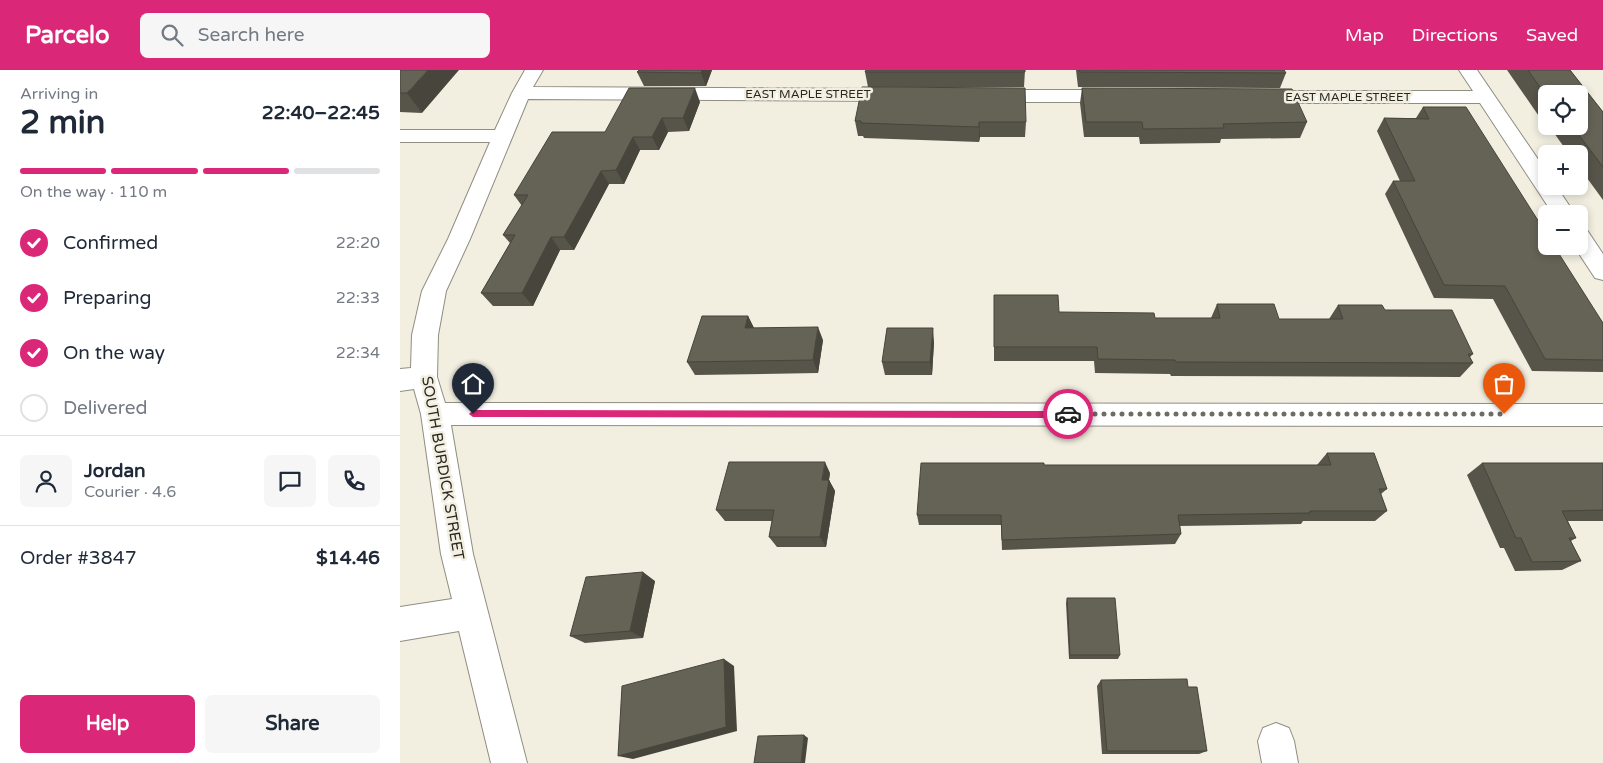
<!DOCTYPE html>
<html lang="en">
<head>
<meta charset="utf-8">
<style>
  body { margin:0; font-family:"Varela Round",sans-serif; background:#f6f6f7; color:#1f2937; height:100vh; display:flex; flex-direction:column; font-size:19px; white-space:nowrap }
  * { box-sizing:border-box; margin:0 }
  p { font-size:16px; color:#747a83 }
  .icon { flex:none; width:28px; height:28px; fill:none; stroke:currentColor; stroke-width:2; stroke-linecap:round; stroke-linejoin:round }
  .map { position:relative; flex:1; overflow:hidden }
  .side { display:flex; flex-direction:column; background:#fff; width:400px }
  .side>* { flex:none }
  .controls { position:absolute; left:1138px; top:15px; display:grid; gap:10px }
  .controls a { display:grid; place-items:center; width:50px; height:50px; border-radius:8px; background:#fff; box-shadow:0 2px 8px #0003; font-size:25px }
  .pin { position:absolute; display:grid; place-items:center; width:42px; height:42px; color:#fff; margin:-51px -21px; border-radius:50% 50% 50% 0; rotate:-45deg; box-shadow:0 0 5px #0007 }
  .pin .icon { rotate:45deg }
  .courier { position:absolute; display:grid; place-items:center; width:50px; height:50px; margin:-25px; border:4px solid #db2777; border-radius:50%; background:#fff; color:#222; box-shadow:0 1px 6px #0007 }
  .head em { font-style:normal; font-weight:800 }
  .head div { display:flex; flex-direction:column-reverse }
  .head { display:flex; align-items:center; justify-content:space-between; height:85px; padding:0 20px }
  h1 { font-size:32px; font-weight:800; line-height:38px }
  .bar { display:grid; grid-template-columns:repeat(4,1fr); gap:8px 5px; align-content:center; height:60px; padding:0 20px }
  .bar i { height:6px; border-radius:4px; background:#e0e1e3 }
  .bar .active { background:#db2777 }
  .bar p { grid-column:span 4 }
  .line { display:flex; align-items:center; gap:12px; padding:0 20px; border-top:1px solid #e0e1e3 }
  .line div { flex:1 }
  .round { display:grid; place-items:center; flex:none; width:52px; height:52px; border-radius:8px; background:#f6f6f7 }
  ol { padding:0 20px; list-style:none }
  li { display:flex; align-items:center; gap:15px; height:55px }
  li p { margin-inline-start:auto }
  li .icon { padding:5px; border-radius:50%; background:#db2777; color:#fff; stroke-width:4 }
  li:last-child { color:#747a83 }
  li i { width:28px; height:28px; border:2px solid #e0e1e3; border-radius:50% }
  .button { display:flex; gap:10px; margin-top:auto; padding:10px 20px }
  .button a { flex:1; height:58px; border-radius:8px; background:#db2777; color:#fff; font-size:20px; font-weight:800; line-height:58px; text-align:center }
  .button a+a { background:#f6f6f7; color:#1f2937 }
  header { display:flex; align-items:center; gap:30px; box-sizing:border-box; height:70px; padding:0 25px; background:#db2777; color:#fff }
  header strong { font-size:24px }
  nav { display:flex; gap:28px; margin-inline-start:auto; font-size:18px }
  .search { width:350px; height:45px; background:#f6f6f7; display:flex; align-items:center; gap:12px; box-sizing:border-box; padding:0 18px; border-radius:8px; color:#747a83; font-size:19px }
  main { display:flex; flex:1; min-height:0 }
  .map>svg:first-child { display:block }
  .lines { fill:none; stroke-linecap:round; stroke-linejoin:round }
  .street-casing { stroke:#908d81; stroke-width:2 }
  .street { fill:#fff; fill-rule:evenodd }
  .wall { fill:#57544a }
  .shaded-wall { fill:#47453c }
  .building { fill:#656256; stroke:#47453c }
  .route { fill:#db2777 }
  .done { stroke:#6f6c64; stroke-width:5; stroke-dasharray:0 9 }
  .labels { text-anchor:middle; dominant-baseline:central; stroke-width:5; stroke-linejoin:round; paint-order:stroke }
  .far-street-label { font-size:12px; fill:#282621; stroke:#f2efe1 }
  .street-label { font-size:15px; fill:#282621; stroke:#f2efe1 }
</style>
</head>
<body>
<header>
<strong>Parcelo</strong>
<div class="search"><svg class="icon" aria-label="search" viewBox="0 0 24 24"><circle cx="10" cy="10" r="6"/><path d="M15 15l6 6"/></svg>Search here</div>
<nav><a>Map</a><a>Directions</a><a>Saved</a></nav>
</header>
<main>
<section class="side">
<div class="head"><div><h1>2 min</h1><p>Arriving in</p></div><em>22:40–22:45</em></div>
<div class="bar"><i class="active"></i><i class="active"></i><i class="active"></i><i></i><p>On the way · 110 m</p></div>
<ol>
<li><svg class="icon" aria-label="check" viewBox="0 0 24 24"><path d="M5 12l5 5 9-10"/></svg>Confirmed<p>22:20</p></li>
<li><svg class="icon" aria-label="check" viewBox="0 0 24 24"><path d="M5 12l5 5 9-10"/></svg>Preparing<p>22:33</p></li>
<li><svg class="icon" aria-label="check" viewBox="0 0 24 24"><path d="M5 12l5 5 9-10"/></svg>On the way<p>22:34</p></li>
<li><i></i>Delivered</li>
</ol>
<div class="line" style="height:90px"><a class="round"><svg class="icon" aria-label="person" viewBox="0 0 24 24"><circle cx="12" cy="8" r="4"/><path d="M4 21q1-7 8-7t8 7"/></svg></a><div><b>Jordan</b><p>Courier · 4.6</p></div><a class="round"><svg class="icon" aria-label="chat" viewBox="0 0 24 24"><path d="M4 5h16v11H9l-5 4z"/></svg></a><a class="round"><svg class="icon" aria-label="phone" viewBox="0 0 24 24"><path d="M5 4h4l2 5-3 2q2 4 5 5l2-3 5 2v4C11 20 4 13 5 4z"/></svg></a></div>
<div class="line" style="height:65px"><div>Order #3847</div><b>$14.46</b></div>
<div class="button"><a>Help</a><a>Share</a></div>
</section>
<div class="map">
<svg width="1203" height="693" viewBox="0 0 1203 693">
  <rect width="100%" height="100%" fill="#f2efe1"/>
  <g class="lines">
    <!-- street casing -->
    <g class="street-casing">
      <path id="street" d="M125,0h18l-10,17 364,2 7,2 2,4 -2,4 -7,2 -369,-2 -58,140 -24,52 -8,44 -1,42 8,26 1158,1v22l-1152,-1 22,129 54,209h-36l-32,-132 -59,10v-34l52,-8 -11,-45 -20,-140 -7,-25 -14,2v-22l11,-1 1,-33 10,-44 26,-52 42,-97h-90v-12h95l17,-37z
        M1059,0h18l69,101v15h10l19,28h-22l-73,-111h-223l-7,-2 -2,-4 2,-4 7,-2h216z
        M587,20h132l7,2 2,4 -2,4 -7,2h-132l-7,-2 -2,-4 2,-4z
        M1179,158l8,2 16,24v26l-8,-2 -21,-32h5z
        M876,653l13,5 5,13 4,22h-36l-4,-22 5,-13z"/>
    </g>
    <!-- street -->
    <use href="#street" class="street"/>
  </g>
  <!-- wall -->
  <path class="wall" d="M0,0l22,43 -22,-1z
    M239,0h73l-6,16h-62l-7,-14z
    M625,0l-1,17h-156l-3,-15z
    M676,0h208l2,3 -6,15 -202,-1z
    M1107,0h63l33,42v88l-24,-33v-13h-10l-20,-28h30l-33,-32v31h-1z
    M682,18l225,34 -7,16 -79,1 -1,4 -80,1 -1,-7h-55l-4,-34z
    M300,32l-11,29 -21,1 -9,18h-19l-16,34h-15l-35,66h-14l-27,56h-40l-12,-13 29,-50 -7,-8 19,-29 -8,-11 91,-63z
    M1023,37l180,216v49l-71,-1 -39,-72 -59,-1 -49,-104 8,-13h7l-23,-50 7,-13h32z
    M455,51l171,1 -1,15h-45l-1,5 -115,-4 -1,-2h-5z
    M817,234l62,15h50l9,-14 47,5 88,44 -3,3 3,6 -13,14 -289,-1 -1,-2 -75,-1 -1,-12h-100v-14l65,-35 96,6h56z
    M348,246l6,12 69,12 -5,33 -123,2 -8,-13z
    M534,272l-2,33h-47l-3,-13z
    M927,383l60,36 -6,5 6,17 -12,10h-72l-2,3 -121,2 1,8 -6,10 -173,6 -1,-25h-82l-2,-10 127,-50h273z
    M1082,393h121v58h-35l8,17 -5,3 10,20 -19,9 -47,1 -11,-23h-4l-33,-73z
    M430,403l-1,7 6,11 -9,56h-49l-8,-10 3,-16h-47l-9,-11z
    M255,511l-12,57 -58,5 -15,-7z
    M667,528l53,57 -2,4h-49l-3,-56z
    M701,610l106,71 -8,3h-97l-5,-68z"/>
  <!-- shaded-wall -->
  <path class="shaded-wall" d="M28,0h31l-37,43 -15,-20z
    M302,0h10l-6,16 -5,-13z
    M295,18l5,14 -11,29 -6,-13z
    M262,48l6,14 -9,18 -7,-13z
    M579,52l1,15 -1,5z
    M233,67l7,13 -16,34 -8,-14z
    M201,101l8,13 -35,66 -10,-13z
    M151,167l9,13 -27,56 -11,-13z
    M348,246l7,14 -10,-2z
    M418,257l5,13 -5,33 -5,-13z
    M533,258l1,14 -2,33 -2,-13z
    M425,392l5,11 -3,18 -5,-11z
    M429,410l6,11 -9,56 -6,-10z
    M243,502l12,9 -12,57 -13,-7z
    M324,589l10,7 3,65 -104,28 -15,-3z
    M404,665l4,3 -3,25h-4z"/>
  <!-- building -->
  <path class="building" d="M0,0h28l-21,23h-7z
    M239,0h63l-1,3 -64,-1z
    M466,0h159v2h-160z
    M679,0h205l2,3 -206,-1z
    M1128,0h42l33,42v55l-31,-41h7v-32h-33v2z
    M462,17l163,1 1,34h-47v5l-118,-4v-2h-6z
    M229,18h66l-12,30h-21l-10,19h-19l-17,33 -15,1 -37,66h-13l-29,56h-41l34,-58h-12l25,-40h-14l38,-63h53z
    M682,18l210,1 15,33 -84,2 1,4 -81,1 -1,-7h-56z
    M1023,37h43l80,126v13h8l49,77v37l-58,-1 -40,-73 -61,-1 -51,-104h22l-31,-63 45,1z
    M594,225h64l1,17 95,1 1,5h65l-3,-14h57l5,15h64l-5,-14h44l3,5h67l21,44h-5l5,9 -297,-1 -1,-2 -77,-1 -1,-12h-103z
    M302,246h46l-3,12 73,-1 -5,33 -126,2z
    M487,258h46l-3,34h-48z
    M927,383h47l13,36h-8l8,22h-77v2l-132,2 3,19 -179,6 -1,-25h-84l4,-52h123v2h287z
    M329,392h96l-3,18h7l-9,57h-51l5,-27h-58z
    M1082,393h121v47l-41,1 14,27h-7l12,23 -49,1 -11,-24h-5z
    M243,502l-13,59 -60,5 16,-59z
    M667,528h48l5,57h-50z
    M324,589l2,68 -108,29 4,-70z
    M787,609l1,8h9l10,64h-100l-6,-71z
    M404,665l-3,28h-47l4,-27z"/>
  <!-- route -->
  <path class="route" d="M73,340l595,1 4,3 -4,4 -595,-1 -4,-3z"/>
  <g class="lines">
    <!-- done -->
    <path class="done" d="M668,344h436"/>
  </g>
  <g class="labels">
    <!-- far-street labels -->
    <g class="far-street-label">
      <text x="408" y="24">EAST MAPLE STREET</text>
      <text x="948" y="27">EAST MAPLE STREET</text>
    </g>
    <!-- street labels -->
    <g class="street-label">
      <text transform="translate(43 398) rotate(80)">SOUTH BURDICK STREET</text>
    </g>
  </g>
</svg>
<div class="controls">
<a><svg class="icon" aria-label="locate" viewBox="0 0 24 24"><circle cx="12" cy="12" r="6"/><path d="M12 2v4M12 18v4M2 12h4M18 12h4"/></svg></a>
<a>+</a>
<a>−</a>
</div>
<div class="pin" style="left:1104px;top:344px;background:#ea580c"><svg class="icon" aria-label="bag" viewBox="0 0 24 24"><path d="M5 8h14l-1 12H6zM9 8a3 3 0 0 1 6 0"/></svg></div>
<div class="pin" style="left:73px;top:344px;background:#1f2937"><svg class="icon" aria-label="home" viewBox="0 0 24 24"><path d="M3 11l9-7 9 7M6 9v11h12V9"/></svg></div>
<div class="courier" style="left:668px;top:344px"><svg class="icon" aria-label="car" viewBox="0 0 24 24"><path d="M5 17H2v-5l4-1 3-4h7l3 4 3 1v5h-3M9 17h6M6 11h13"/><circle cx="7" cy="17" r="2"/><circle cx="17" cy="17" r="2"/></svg></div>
</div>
</main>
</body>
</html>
